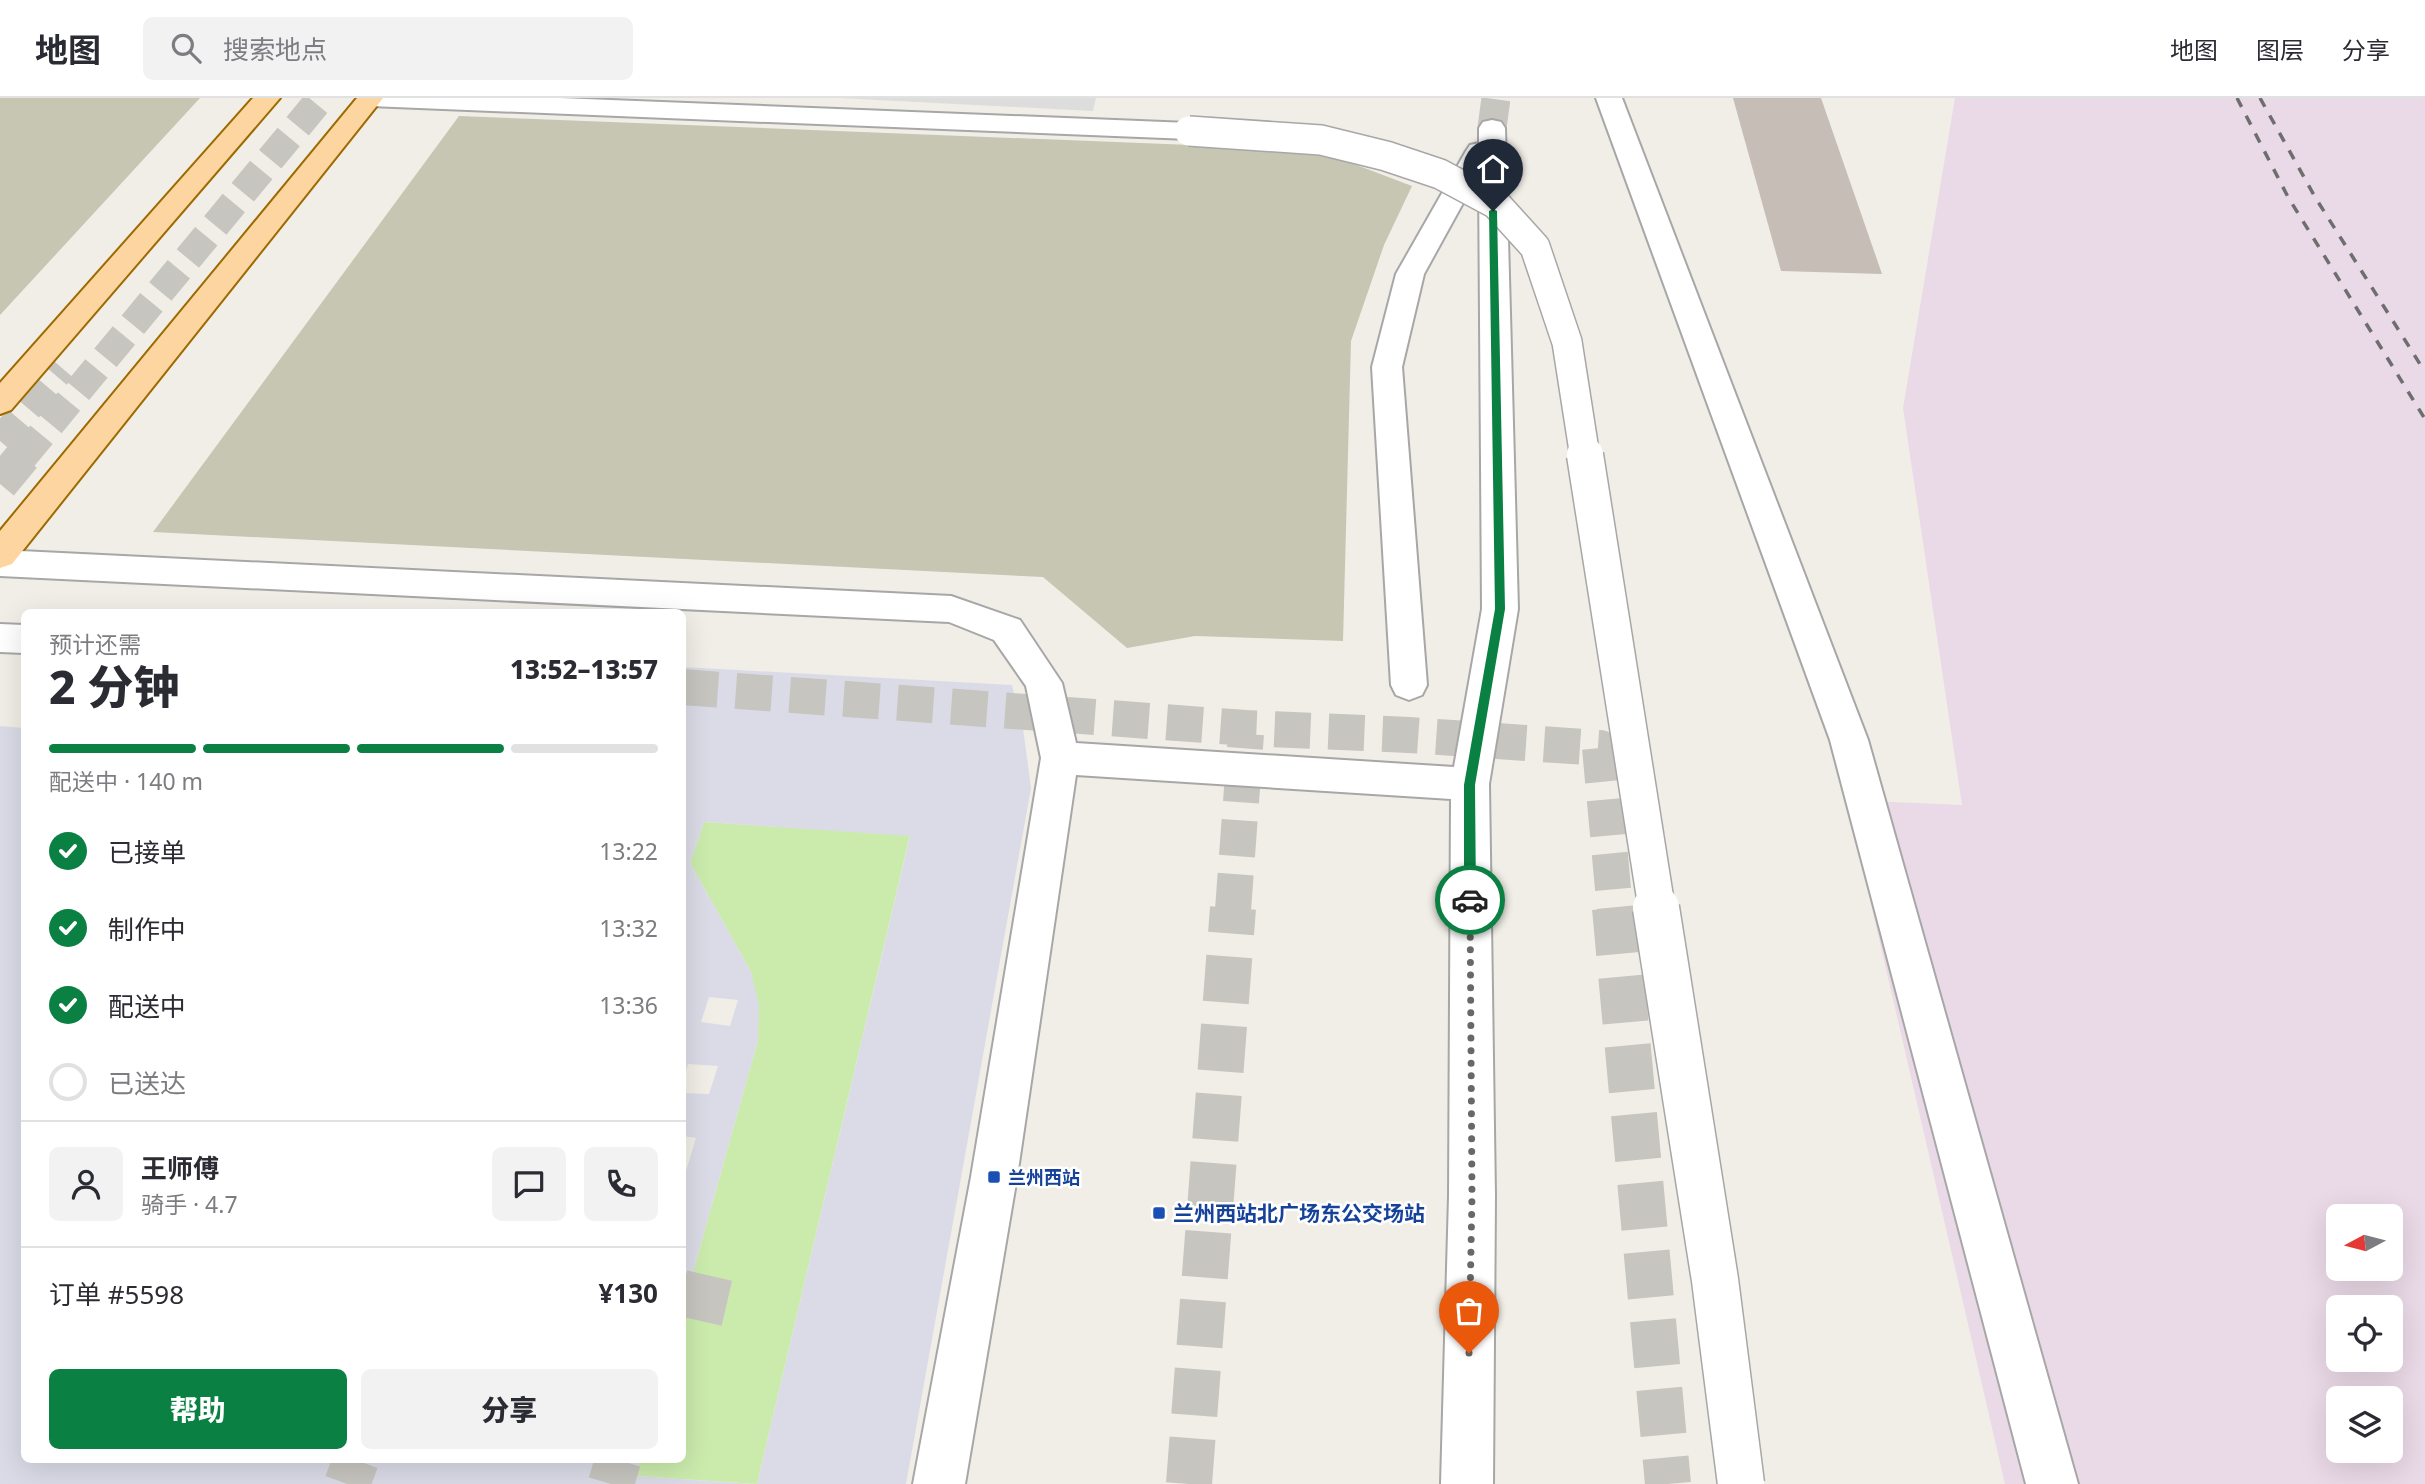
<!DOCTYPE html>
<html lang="zh">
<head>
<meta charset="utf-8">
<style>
  body { margin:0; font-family:"Noto Sans","Noto Sans SC",sans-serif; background:#f2f2f3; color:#2b2b33; height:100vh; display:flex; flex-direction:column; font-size:26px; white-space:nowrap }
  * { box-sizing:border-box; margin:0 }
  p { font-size:23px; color:#7c7c81 }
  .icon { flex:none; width:38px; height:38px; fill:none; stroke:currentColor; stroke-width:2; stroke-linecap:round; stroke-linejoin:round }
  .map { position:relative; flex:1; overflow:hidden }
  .details { position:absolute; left:21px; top:511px; width:665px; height:854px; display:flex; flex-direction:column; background:#fff; border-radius:10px; box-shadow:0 7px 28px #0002 }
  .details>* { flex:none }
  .needle { width:46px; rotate:263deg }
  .tools { position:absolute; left:2326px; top:1106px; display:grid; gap:14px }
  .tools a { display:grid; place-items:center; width:77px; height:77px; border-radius:10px; background:#fff; box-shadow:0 7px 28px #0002; font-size:35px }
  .pin { position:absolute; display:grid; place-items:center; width:60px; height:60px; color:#fff; margin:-72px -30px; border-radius:50% 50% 50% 0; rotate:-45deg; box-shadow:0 0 7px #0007 }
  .pin .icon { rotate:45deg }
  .courier { position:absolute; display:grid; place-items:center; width:70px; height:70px; margin:-35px; border:5px solid #0b8043; border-radius:50%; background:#fff; color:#222; box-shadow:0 2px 9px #0007 }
  .head em { font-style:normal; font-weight:800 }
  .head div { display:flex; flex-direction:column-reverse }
  .head { display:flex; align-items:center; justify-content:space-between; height:119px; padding:0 28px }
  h1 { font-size:46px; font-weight:800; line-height:52px }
  .bar { display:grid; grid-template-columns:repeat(4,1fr); gap:10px 7px; align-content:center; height:84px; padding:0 28px }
  .bar i { height:9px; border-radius:5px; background:#e1e1e2 }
  .bar .active { background:#0b8043 }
  .bar p { grid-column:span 4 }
  .line { display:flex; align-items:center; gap:18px; padding:0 28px; border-top:2px solid #e1e1e2 }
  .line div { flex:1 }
  .round { display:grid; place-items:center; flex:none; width:74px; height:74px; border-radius:10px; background:#f2f2f3 }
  ol { padding:0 28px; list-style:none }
  li { display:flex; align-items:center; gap:21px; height:77px }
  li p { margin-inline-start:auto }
  li .icon { padding:7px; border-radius:50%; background:#0b8043; color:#fff; stroke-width:4 }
  li:last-child { color:#7c7c81 }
  li i { width:38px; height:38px; border:4px solid #e1e1e2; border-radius:50% }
  .button { display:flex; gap:14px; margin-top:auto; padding:14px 28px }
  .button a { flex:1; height:80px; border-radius:10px; background:#0b8043; color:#fff; font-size:28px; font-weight:800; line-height:80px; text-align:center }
  .button a+a { background:#f2f2f3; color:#2b2b33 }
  header { display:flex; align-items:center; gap:42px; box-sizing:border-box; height:98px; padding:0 35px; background:#fff; border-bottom:2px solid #e1e1e2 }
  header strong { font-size:33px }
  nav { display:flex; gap:38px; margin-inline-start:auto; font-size:24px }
  .search { width:490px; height:63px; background:#f2f2f3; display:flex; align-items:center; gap:18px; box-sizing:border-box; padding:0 24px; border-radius:10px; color:#7c7c81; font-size:26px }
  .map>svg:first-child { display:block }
  .residential { fill:#dedddd }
  .industrial { fill:#ead9e7; fill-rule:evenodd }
  .construction { fill:#c6c6b2 }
  .grass { fill:#cbebad }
  .plaza { fill:#dbdbe7; fill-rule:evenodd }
  .building { fill:#c6bdb6 }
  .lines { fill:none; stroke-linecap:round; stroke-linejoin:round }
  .minor-tunnel-far2 { stroke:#c7c5bf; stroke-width:29; stroke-dasharray:29 14; stroke-linecap:butt }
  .minor-tunnel-far1 { stroke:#c7c5bf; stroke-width:36; stroke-dasharray:36 18; stroke-linecap:butt }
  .minor-tunnel { stroke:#c7c5bf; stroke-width:46; stroke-dasharray:46 23; stroke-linecap:butt }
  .major-tunnel-far1 { stroke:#c7c5bf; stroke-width:29; stroke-dasharray:29 14; stroke-linecap:butt }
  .major-tunnel { stroke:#c7c5bf; stroke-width:36; stroke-dasharray:36 18; stroke-linecap:butt }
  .minor-casing { stroke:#a7a7a7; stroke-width:4 }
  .major-casing { stroke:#9d6a00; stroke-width:4 }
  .minor { fill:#fff; fill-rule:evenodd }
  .major { fill:#fdd5a0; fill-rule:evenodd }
  .rail { stroke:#6e6e6e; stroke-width:3.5; stroke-dasharray:10 10; stroke-linecap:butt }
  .minor-bridge-far2-casing { stroke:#a7a7a7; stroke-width:32; stroke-linecap:butt }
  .minor-bridge-far1-casing { stroke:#a7a7a7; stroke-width:39; stroke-linecap:butt }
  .minor-bridge-casing { stroke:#a7a7a7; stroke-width:49; stroke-linecap:butt }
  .minor-bridge-far2 { stroke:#fff; stroke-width:29 }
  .minor-bridge-far1 { stroke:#fff; stroke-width:36 }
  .minor-bridge { stroke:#fff; stroke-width:46 }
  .route { fill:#0b8043 }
  .done { stroke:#696866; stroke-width:7; stroke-dasharray:0 12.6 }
  .transit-dot { fill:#1a4fb4; stroke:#fff; stroke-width:2.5 }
  .labels { text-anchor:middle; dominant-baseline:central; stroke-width:5; stroke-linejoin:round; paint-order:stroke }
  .transit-label { font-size:18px; font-weight:bold; fill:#164399; stroke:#fff; text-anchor:start }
  .near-transit-label { font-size:21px; font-weight:bold; fill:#164399; stroke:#fff; text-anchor:start }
</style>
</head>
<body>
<header>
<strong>地图</strong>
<div class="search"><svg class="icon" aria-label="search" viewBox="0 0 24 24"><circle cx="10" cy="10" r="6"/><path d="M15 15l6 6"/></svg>搜索地点</div>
<nav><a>地图</a><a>图层</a><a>分享</a></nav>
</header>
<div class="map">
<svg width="2425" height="1386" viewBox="0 0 2425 1386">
  <rect width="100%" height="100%" fill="#f1eee7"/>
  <!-- residential -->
  <path class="residential" d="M840,0h256l-3,13z"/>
  <!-- industrial -->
  <path class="industrial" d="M1955,0h470v1386h-420l-158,-684 115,5 -59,-397zM2338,1118h52v53h-52zM2338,1209h52v53h-52zM2338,1300h52v53h-52z"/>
  <!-- construction -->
  <path class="construction" d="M0,0h200l-200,217z
    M459,18l858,34 95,36 -28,59 -33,96 -8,300 -148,-5 -68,12 -84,-71 -890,-45z"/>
  <!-- grass -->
  <path class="grass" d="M704,724l206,13 -153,649 -122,-8 5,-16h42l1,-152 75,-268 -7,-68 -61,-109z"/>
  <!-- plaza -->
  <path class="plaza" d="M683,569l329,18 11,43 8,60 -125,696h-149l153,-648 -206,-14 -14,41 61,109 8,33 -1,35 -75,268v-137h3l10,-33 -13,-2v-43l26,1 9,-28 -30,-2 -5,16 -1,-150 3,-7 -3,-1zM709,899l29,3 -8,26 -29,-4z
    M0,628l24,2v732h616l-4,16 118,8h-754z"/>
  <!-- building -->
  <path class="building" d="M1733,0h88l61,176 -101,-3z"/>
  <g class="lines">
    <!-- minor-tunnel-far2 -->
    <path class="minor-tunnel-far2" d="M1492,30l4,-30"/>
    <!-- minor-tunnel-far1 -->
    <path class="minor-tunnel-far1" d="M682,589l564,41 163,7 191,13 15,162
      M1233,812l13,-176"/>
    <!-- minor-tunnel -->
    <path class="minor-tunnel" d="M1615,810l53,576
      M682,1195l61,14
      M347,1386l9,-24
      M611,1386l7,-24
      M1189,1386l44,-576"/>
    <!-- major-tunnel-far1 -->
    <path class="major-tunnel-far1" d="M0,343l62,-73
      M23,359l298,-359"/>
    <!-- major-tunnel -->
    <path class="major-tunnel" d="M0,386l24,-29"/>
    <!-- minor casing -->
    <g class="minor-casing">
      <path id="minor" d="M357,0h203l629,25 9,2 4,6 -4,6 -9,2 -819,-33 -9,-3z
        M1596,0h26l246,642 210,744h-52l-196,-744z
        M1492,22l9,2 4,6 13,481 -29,175 6,412 -2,288h-52l8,-288 2,-397 -375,-24 -59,402 -52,307h-52l58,-307 70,-419 -15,-72 -32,-46 -45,-18 -949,-46v-26l951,46 69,24 42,63 14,60 378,24 28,-158 -3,-435 -55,100 -22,93 25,318 -5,10 -13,5 -13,-5 -5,-10 -19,-318 24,-93 70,-123 4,-6 9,-2v-15l4,-6z
        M0,526l24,1v28l-24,-1z"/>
    </g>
    <!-- major casing -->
    <g class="major-casing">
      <path id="major" d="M253,0h27l-269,312 -11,4v-31z
        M357,0h26l-371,466 -12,4v-37z"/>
    </g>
    <!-- minor -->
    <use href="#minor" class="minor"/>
    <!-- major -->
    <use href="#major" class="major"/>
    <!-- rail -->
    <path class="rail" d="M2237,0l51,99 137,222
      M2260,0l55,99 110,175"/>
    <!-- minor-bridge-far2 casing -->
    <g class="minor-bridge-far2-casing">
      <path id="minor-bridge-far2" d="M1189,33l132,9 65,16 54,18 56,30 39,43 32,95 18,115"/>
    </g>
    <!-- minor-bridge-far1 casing -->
    <g class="minor-bridge-far1-casing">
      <path id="minor-bridge-far1" d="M1585,357l72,455"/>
    </g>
    <!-- minor-bridge casing -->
    <g class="minor-bridge-casing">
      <path id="minor-bridge" d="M1656,810l59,372 26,204"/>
    </g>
    <!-- minor-bridge-far2 -->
    <use href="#minor-bridge-far2" class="minor-bridge-far2"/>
    <!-- minor-bridge-far1 -->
    <use href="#minor-bridge-far1" class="minor-bridge-far1"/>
    <!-- minor-bridge -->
    <use href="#minor-bridge" class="minor-bridge"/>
  </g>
  <!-- route -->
  <path class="route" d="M1493,111l4,2 8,398 -30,176 1,115 -6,5 -6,-5v-115l31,-176 -6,-398z"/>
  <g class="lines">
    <!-- done -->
    <path class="done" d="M1469,1255l3,-157 -2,-296"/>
  </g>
  <!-- markers -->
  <g class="transit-dot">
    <rect x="987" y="1072" width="14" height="14" rx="3.5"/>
    <rect x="1152" y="1108" width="14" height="14" rx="3.5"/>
  </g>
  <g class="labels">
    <!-- transit labels -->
    <g class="transit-label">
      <text x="1008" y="1079">兰州西站</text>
    </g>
    <!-- near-transit labels -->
    <g class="near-transit-label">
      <text x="1173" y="1115">兰州西站北广场东公交场站</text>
    </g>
  </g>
</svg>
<div class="tools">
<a><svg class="needle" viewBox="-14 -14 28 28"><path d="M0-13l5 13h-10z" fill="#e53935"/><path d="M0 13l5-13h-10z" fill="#7c7c81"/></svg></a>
<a><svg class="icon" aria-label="locate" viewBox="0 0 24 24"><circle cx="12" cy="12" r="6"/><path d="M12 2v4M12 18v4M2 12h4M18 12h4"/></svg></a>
<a><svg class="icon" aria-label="layers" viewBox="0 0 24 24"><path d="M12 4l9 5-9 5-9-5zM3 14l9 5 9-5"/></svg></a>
</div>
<div class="pin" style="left:1469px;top:1255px;background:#ea580c"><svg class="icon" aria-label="bag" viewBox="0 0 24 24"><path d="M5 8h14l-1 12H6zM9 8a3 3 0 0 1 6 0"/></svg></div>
<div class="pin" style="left:1493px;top:113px;background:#1f2937"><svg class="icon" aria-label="home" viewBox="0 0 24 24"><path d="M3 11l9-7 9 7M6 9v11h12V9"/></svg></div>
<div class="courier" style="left:1470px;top:802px"><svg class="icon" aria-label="car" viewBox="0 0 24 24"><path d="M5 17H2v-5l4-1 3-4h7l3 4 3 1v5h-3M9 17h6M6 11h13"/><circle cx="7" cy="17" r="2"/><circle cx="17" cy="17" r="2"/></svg></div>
<section class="details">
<div class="head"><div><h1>2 分钟</h1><p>预计还需</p></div><em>13:52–13:57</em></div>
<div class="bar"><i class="active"></i><i class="active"></i><i class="active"></i><i></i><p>配送中 · 140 m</p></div>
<ol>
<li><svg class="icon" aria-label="check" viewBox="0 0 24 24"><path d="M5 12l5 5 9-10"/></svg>已接单<p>13:22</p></li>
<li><svg class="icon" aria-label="check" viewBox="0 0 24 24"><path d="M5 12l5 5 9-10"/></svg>制作中<p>13:32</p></li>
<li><svg class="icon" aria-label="check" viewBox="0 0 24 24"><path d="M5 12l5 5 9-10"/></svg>配送中<p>13:36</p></li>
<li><i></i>已送达</li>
</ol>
<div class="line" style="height:126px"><a class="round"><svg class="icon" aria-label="person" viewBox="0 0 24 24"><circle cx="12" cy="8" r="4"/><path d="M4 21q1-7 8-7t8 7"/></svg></a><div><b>王师傅</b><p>骑手 · 4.7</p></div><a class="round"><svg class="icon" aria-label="chat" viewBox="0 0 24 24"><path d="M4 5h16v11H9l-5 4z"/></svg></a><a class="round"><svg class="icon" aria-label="phone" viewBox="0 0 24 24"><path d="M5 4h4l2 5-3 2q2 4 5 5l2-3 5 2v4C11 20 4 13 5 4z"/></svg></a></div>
<div class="line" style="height:91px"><div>订单 #5598</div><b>¥130</b></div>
<div class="button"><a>帮助</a><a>分享</a></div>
</section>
</div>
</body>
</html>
